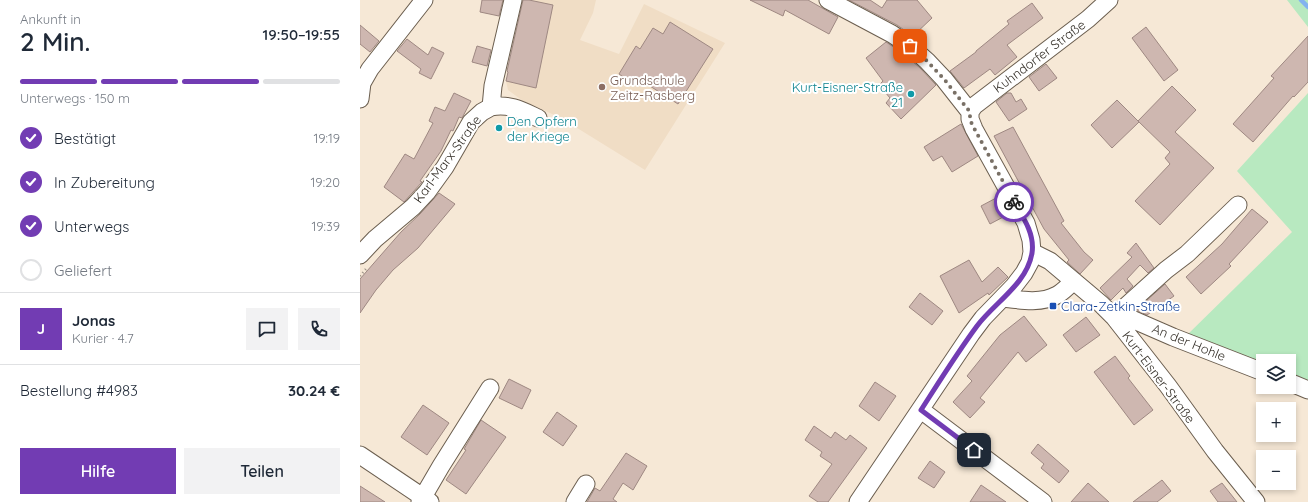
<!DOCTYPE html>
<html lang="de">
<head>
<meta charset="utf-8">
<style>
  body { margin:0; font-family:Quicksand,sans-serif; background:#f2f2f3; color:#1f2937; height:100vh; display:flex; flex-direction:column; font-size:15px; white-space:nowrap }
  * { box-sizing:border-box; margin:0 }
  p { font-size:13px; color:#747a83 }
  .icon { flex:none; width:22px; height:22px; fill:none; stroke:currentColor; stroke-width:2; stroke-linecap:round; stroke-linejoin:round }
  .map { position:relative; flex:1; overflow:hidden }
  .side { display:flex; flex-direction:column; background:#fff; width:360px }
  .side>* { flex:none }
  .controls { position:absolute; left:896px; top:354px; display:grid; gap:8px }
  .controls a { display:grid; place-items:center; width:40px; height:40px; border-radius:0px; background:#fff; box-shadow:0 2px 6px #0003; font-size:20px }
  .pin { position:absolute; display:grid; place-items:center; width:34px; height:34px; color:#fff; margin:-17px; border-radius:8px; box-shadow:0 2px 6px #0006 }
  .courier { position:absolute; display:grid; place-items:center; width:40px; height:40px; margin:-20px; border:3px solid #723cb3; border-radius:50%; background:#fff; color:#222; box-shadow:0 1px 5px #0007 }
  .overview em { font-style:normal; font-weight:600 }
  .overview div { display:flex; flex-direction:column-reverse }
  .overview { display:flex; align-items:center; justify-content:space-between; height:68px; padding:0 20px }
  h1 { font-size:26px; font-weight:600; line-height:30px }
  .bar { display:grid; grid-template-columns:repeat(4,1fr); gap:6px 4px; align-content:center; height:48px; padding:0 20px }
  .bar i { height:5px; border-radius:3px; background:#e0e1e3 }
  .bar .active { background:#723cb3 }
  .bar p { grid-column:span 4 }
  .line { display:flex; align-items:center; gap:10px; padding:0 20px; border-top:1px solid #e0e1e3 }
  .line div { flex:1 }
  .round { display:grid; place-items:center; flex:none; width:42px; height:42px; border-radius:0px; background:#f2f2f3 }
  ol { padding:0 20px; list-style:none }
  li { display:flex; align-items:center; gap:12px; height:44px }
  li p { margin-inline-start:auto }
  li .icon { padding:4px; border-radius:50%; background:#723cb3; color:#fff; stroke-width:4 }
  li:last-child { color:#747a83 }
  li i { width:22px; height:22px; border:2px solid #e0e1e3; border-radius:50% }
  .button { display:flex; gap:8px; margin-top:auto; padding:8px 20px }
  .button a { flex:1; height:46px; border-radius:0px; background:#723cb3; color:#fff; font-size:16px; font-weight:600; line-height:46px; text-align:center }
  .button a+a { background:#f2f2f3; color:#1f2937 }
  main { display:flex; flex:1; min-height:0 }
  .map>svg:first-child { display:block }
  .built { fill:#f0ddc5 }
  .green { fill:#b8e9c0 }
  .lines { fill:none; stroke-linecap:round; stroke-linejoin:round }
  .stream { stroke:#83b3ef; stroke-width:4.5 }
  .building { fill:#ceb7b0; stroke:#9e8882 }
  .minor-casing { stroke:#6b5e4f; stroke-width:19 }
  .path { stroke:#998f83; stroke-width:2.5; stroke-dasharray:1 3; stroke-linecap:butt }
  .minor { stroke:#fff; stroke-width:17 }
  .done { stroke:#797066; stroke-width:4; stroke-dasharray:0 7.2 }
  .route { stroke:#723cb3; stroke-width:5 }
  .education-dot { fill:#8d6e63; stroke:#fff; stroke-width:1.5 }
  .culture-dot { fill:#0f9aa8; stroke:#fff; stroke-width:1.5 }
  .transit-dot { fill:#1a4fb4; stroke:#fff; stroke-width:1.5 }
  .labels { text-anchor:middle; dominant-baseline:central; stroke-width:4; stroke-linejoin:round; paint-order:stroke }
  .street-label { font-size:13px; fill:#353029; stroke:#fff }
  .education-label { font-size:13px; fill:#785e54; stroke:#fff; text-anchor:start }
  .culture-label { font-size:13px; fill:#0d838f; stroke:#fff; text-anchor:end }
  .transit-label { font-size:13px; fill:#164399; stroke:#fff; text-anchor:start }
</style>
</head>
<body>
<main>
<section class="side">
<div class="overview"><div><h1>2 Min.</h1><p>Ankunft in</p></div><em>19:50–19:55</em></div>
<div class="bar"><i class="active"></i><i class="active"></i><i class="active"></i><i></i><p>Unterwegs · 150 m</p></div>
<ol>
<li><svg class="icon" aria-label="check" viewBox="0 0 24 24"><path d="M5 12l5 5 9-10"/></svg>Bestätigt<p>19:19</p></li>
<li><svg class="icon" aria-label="check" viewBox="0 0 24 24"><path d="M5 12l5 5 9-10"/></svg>In Zubereitung<p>19:20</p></li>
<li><svg class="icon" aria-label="check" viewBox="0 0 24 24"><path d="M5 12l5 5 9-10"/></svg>Unterwegs<p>19:39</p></li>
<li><i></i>Geliefert</li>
</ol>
<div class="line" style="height:72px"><b class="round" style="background:#723cb3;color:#fff">J</b><div><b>Jonas</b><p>Kurier · 4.7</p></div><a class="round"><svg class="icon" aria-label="chat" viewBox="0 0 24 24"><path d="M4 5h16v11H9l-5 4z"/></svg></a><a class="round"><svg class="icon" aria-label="phone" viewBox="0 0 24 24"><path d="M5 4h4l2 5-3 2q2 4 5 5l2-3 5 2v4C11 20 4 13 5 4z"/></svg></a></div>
<div class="line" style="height:52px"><div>Bestellung #4983</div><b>30.24 €</b></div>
<div class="button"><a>Hilfe</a><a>Teilen</a></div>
</section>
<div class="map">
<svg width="948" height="502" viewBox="0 0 948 502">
  <rect width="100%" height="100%" fill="#f6e8d6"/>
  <!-- built -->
  <path class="built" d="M163,0h73l-3,13 -13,27 39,14 25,-50 81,39 -80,127 -84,-52 -38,-17 -15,-11 -2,-9z"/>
  <!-- green -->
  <path class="green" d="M927,0h21v27z
    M948,93v290l-19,-7v-15h-26v5l-78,-29 107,-105 -55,-61z"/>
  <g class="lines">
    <!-- stream -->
    <path class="stream" d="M941,0l7,7"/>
  </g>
  <!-- building -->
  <path class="building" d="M122,0h21l-4,16 -19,-4z
    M163,0h6l24,5 -17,83 -30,-7 2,-9 -1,-1z
    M390,0h58l30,17 -9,17 -44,-24 -2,6z
    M489,0h21l12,8 5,-8h30l15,18 -19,18 -16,-11z
    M672,3l11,15 -36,27 10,12 -22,18 -5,-6 -26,19 -14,-17 26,-19v-1l33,-27 -2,-3z
    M310,22l43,27 -35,55 -39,-25 -4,6 -16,-11 17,-28 4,3 13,-21 10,6z
    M0,25l19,16 -9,11 -10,-8z
    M786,27l32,43 -14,11 -32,-43z
    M948,36v46l-14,15 -1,-1 -40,46 -20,-18 41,-46 -3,-2z
    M47,39l21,16 4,-8 12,6 -13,26 -12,-6 2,-4 -24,-18z
    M526,42l18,12 16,14 16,17 -35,34 -15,-16 4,-5 -11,-13 4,-4 -17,-23z
    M117,46l14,4 -4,16 -15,-4z
    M686,64l11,14 -18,13 -10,-14z
    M812,86l24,24 -21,22 39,36 -54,57 -25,-24 35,-37 -5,-6 5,-6 -32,-31z
    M94,93l17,8 -9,17 -3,-1 -6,14 -2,-1 -10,21 -21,30 2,1 -18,20 -20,-15 21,-33 9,5 19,-36 -4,-2 6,-14 10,4z
    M647,93h4l5,9 5,-3 6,10 -18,12 -13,-19z
    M757,100l22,22 -27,26 -21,-23z
    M601,124l17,32 -26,16 -10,-16 -9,5 -9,-14z
    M653,127l51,94 -3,2 23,29 9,8 -13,14 -13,-12 2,-2 -25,-31 -50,-93z
    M79,193l16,11 -37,44 -25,22 -17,20 -16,23v-34l41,-47 19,-18z
    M638,197l9,18 -17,9 -9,-18z
    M892,209l16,13 -39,42 2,2 -30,28 -15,-17 36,-33z
    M776,243l18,25 -6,5 -8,-8 -13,14 6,7 -7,7 -3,-5 -12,12 -11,-12 32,-31 -5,-4z
    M609,260l13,22 16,-15 10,10 -19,18 -1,-2 -29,20 -19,-37z
    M805,284l9,12 -27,19 -9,-4 -1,-2z
    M560,293l23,18 -11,14 -23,-18z
    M664,316l23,29 -21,17 -8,-10 -38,46 5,4 -15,16 -17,-16 19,-21 -5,-5 33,-41z
    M726,317l14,18 -24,17 -13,-17z
    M755,356l15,20 -2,2 25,32 -19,15 -40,-53z
    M149,379l22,11 -9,19 -23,-11z
    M515,382l21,14 -17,25 -20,-15z
    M63,405l26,18 -22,32 -26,-18z
    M197,412l20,14 -14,20 -20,-14z
    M121,420l25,17 -40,57 -20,-14 20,-30 -2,-1z
    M454,426l17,12 4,-6 11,8 4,-5 17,13 -39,54h-10l-9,-6 23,-32 -12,-8 2,-4 -17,-12z
    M678,444l31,27 -10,12 -18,-15 3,-4 -13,-11z
    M266,453l21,13 -14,24 -10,-7 -10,16 4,3h-30l8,-14 5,3z
    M570,461l15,11 -11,16 -16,-10z
    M802,480l9,11 -14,11h-24z
    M728,483l21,19h-38z
    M862,483l15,19h-19l-8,-11z
    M621,485l25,17h-36z
    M0,486l25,16h-25z"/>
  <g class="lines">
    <!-- minor casing -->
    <g class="minor-casing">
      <path id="minor" d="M468,0l64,34 18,12 17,15 17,18 26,33v7l4,10 52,94 5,17 1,12 -2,10 -6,11 -10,13 -31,32 -12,16 -113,168
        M0,99l2,-16 8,-14 54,-69
        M131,107c18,-4 32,4 47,11
        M610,112l4,-6 114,-87 21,-19
        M672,252l18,9 51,43 13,13 54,69 47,65 41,51
        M0,255l15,-16 38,-32 14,-15 18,-25 26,-45 11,-10 9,-5 2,-21 20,-86
        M643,298c16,2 39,6 54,-3 6,-3 11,-9 17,-14
        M754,317l52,-47 21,-16 51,-49
        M754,317h13l46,20 90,35
        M929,382l19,8
        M561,410l122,92
        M0,455l70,47
        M60,502l21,-36 49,-78
        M215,502l11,-18"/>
    </g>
    <!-- path -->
    <path class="path" d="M0,276l6,-7"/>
    <!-- minor -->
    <use href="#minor" class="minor"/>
  </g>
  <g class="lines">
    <!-- done -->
    <path class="done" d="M550,46l17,15 17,18 22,28 4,5v8l4,8 40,74"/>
    <!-- route -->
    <path class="route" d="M614,450l-53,-40c18,-28 36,-57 56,-84 17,-23 50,-42 55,-73 3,-19 -9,-36 -18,-51"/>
  </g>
  <!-- markers -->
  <circle class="education-dot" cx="242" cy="87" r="4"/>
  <g class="culture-dot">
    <circle cx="551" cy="94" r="4"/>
    <circle cx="139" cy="128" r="4"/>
  </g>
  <rect class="transit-dot" x="689" y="302" width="8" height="8" rx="2"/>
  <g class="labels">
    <!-- street labels -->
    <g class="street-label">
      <text transform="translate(679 56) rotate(-37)">Kuhndorfer Straße</text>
      <text transform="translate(87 159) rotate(-54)">Karl-Marx-Straße</text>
      <text transform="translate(829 342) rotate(22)">An der Hohle</text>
      <text transform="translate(799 377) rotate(53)">Kurt-Eisner-Straße</text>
    </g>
    <!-- education labels -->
    <g class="education-label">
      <text x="250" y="80">Grundschule<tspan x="250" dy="15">Zeitz-Rasberg</tspan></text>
    </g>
    <!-- culture labels -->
    <g class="culture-label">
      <text x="543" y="87">Kurt-Eisner-Straße<tspan x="543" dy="15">21</tspan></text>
      <text x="147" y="121" text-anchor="start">Den Opfern<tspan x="147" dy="15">der Kriege</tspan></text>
    </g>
    <!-- transit labels -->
    <g class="transit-label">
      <text x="701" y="306">Clara-Zetkin-Straße</text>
    </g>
  </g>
</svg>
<div class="controls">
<a><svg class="icon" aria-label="layers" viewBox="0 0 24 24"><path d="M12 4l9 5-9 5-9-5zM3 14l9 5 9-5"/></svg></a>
<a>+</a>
<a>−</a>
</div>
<div class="pin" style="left:550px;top:46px;background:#ea580c"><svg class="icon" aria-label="bag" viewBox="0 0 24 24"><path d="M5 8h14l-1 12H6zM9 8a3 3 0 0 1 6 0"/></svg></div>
<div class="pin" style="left:614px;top:450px;background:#1f2937"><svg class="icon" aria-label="home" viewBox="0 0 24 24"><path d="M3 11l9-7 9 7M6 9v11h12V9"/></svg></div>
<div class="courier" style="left:654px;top:202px"><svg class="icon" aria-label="bike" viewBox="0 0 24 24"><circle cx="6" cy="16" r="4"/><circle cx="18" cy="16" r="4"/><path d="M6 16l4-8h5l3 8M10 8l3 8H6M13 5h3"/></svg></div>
</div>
</main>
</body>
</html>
